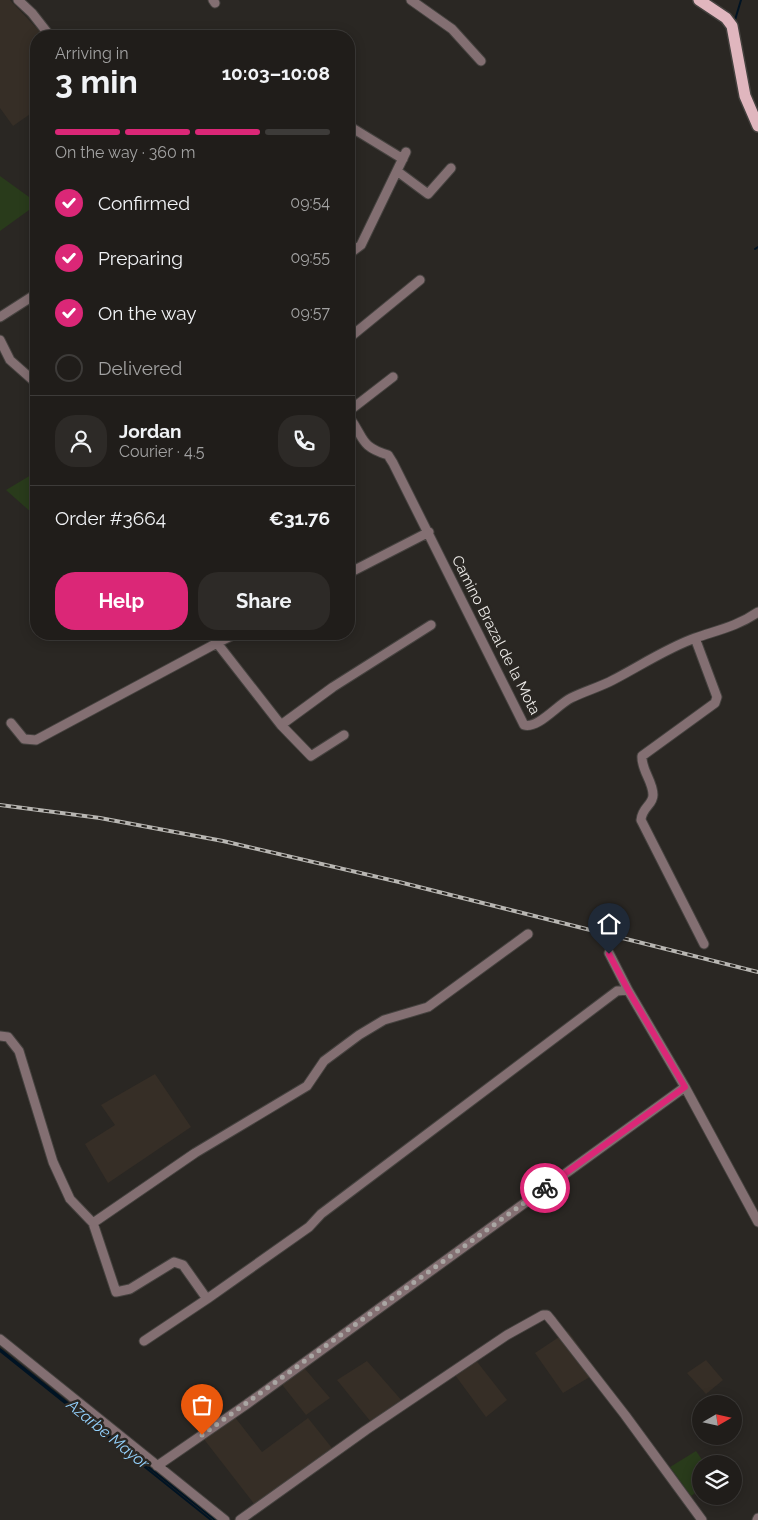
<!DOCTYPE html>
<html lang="en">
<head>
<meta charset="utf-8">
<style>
  body { margin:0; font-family:Raleway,sans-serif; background:#2d2a27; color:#f1f3f6; height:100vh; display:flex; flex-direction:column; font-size:19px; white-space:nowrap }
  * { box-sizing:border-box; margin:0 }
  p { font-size:16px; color:#a2a2a2 }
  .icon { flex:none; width:28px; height:28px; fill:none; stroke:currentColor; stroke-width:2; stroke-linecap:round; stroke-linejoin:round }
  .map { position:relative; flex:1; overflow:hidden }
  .side { position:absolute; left:30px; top:30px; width:325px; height:610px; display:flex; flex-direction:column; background:#201d1a; border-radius:20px; box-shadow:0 2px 12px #0003,0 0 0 1px #3d3b39 }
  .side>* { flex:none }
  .needle { width:32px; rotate:81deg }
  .controls { position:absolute; left:692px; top:1395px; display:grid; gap:10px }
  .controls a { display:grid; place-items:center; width:50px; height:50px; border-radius:50%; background:#201d1a; box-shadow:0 2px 12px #0003,0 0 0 1px #3d3b39; font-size:25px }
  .pin { position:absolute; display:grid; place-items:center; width:42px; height:42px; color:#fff; margin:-51px -21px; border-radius:50% 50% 50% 0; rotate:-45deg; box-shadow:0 0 5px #0007 }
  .pin .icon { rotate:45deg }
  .courier { position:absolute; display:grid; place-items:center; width:50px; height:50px; margin:-25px; border:4px solid #db2777; border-radius:50%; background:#fff; color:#222; box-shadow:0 1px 6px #0007 }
  .overview em { font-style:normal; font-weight:700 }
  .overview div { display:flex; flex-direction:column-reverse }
  .overview { display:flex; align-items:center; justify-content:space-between; height:85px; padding:0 25px }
  h1 { font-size:32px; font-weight:700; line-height:38px }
  .bar { display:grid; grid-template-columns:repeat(4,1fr); gap:8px 5px; align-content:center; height:60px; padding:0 25px }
  .bar i { height:6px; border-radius:4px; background:#3d3b39 }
  .bar .active { background:#db2777 }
  .bar p { grid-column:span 4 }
  .line { display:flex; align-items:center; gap:12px; padding:0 25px; border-top:1px solid #3d3b39 }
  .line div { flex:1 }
  .round { display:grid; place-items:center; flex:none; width:52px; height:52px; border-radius:20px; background:#2d2a27 }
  ol { padding:0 25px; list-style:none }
  li { display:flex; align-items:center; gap:15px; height:55px }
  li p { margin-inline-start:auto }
  li .icon { padding:5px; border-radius:50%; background:#db2777; color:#fff; stroke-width:4 }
  li:last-child { color:#a2a2a2 }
  li i { width:28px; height:28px; border:2px solid #3d3b39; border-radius:50% }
  .cta { display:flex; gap:10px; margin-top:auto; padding:10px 25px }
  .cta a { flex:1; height:58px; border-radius:20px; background:#db2777; color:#fff; font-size:20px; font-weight:700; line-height:58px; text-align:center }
  .cta a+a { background:#2d2a27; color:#f1f3f6 }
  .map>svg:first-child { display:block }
  .built { fill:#362e26 }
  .green { fill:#293b1b }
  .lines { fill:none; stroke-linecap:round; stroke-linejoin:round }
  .stream { stroke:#001323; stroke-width:2 }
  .minor-casing { stroke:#45423f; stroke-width:11 }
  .major-casing { stroke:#45423f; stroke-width:14 }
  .minor { stroke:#836f72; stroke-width:9 }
  .major { stroke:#e0b6be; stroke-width:11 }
  .rail-casing { stroke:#b8b6b2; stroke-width:4 }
  .rail { stroke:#2a2723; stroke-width:2; stroke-dasharray:5.5; stroke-linecap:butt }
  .done { stroke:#a9a6a3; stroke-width:5; stroke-dasharray:0 9 }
  .route { stroke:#db2777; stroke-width:6 }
  .labels { text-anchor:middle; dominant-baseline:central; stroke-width:5; stroke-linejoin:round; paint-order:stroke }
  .street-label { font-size:15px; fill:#edebe8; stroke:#2a2723 }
  .water-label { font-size:16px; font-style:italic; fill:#94d2fe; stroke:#2a2723 }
</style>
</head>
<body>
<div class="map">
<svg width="758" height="1520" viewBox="0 0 758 1520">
  <rect width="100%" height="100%" fill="#2a2723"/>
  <!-- built -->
  <path class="built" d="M0,0h10l34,36h-8v74l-23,16 -13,-18z
    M155,1074l36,53 -83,56 -23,-39 30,-19 -14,-20z
    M568,1331l30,41 -35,21 -28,-40z
    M471,1354l36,46 -21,17 -31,-42 10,-6 -6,-8z
    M706,1360l17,20 -17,14 -19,-21z
    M367,1361l36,41 -32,20 -34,-42z
    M299,1362l31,36 -24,17 -26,-33z
    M234,1416l28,36 46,-34 28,35 -81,52 -52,-67z"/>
  <!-- green -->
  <path class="green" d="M0,176l36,26v3l-36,26z
    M36,472v39l-3,3 -27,-24z
    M696,1451l9,13h-4v25l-10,7 -21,-29z"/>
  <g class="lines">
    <!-- stream -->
    <path class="stream" d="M735,20l6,-20
      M755,249l3,-2
      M0,1349l215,171
      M0,1351l211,169"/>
    <!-- minor casing -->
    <g class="minor-casing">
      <path id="minor" d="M18,0l14,13 18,23
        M213,0l2,3
        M411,0l41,29 29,32
        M349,126l54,33
        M397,171l31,23 23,-26
        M349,254l12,-9 45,-93
        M0,317l36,-23
        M349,338l71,-58
        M0,340l10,20 26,23
        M349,411l44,-34
        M349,417c16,21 10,29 39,38l5,8 131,262c14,4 33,-20 47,-27 14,-7 29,-11 42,-18 27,-14 54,-32 82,-42 23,-8 43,-12 63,-26
        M349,573l80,-41
        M235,634l-18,9 64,82 52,-38 98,-62
        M695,638l22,59 -2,6 -73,53c-1,14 11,25 11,39 0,10 -11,12 -12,25l63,124
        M11,723l13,16 12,1 181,-97
        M281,725l30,31 33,-21
        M609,953l19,37
        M0,1036l8,1 11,14 34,111 17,37 23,24 102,-70 112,-67 17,-25 35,-26 25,-15 44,-13 100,-73
        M685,1087l73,135
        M93,1223l23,69 14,-3 44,-27 9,3 24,34 -63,42
        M0,1339l225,181
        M157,1466l90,-62 438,-317 -57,-97 -11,1 -296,223 -12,13 -102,72
        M240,1520l126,-90 141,-95 36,-20h4l5,6 73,94 77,105
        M757,1520l1,-2"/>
    </g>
    <!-- major casing -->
    <g class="major-casing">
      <path id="major" d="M699,0l27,18 6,8 13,70 13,30"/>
    </g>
    <!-- minor -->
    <use href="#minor" class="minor"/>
    <!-- major -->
    <use href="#major" class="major"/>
    <!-- rail casing -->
    <g class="rail-casing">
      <path id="rail" d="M0,805l100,13 123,23 176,41 359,90"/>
    </g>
    <!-- rail -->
    <use href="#rail" class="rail"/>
  </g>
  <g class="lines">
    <!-- done -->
    <path class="done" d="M202,1435l343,-247"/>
    <!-- route -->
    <path class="route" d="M545,1188l140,-101 -57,-97 -19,-36"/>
  </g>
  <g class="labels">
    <!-- street labels -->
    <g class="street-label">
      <text transform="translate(496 635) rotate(63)">Camino Brazal de la Mota</text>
    </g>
    <!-- water labels -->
    <g class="water-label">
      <text transform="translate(108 1434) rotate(39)">Azarbe Mayor</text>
    </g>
  </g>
</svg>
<div class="controls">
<a><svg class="needle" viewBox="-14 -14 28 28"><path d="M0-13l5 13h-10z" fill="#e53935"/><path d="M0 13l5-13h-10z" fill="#a2a2a2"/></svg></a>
<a><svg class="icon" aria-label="layers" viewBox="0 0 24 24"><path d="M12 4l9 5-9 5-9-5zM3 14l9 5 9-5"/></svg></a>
</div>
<div class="pin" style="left:202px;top:1435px;background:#ea580c"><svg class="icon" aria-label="bag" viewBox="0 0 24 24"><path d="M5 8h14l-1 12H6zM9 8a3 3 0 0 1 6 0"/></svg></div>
<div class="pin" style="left:609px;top:954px;background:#1f2937"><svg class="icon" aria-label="home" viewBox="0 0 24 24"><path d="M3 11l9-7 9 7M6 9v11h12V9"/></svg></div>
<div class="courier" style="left:545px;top:1188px"><svg class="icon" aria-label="bike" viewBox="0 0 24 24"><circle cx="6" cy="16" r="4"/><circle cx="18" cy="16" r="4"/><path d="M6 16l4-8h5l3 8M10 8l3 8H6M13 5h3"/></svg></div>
<section class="side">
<div class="overview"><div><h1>3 min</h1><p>Arriving in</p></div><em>10:03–10:08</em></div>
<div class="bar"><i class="active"></i><i class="active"></i><i class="active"></i><i></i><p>On the way · 360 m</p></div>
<ol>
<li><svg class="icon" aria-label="check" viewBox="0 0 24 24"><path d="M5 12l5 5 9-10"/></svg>Confirmed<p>09:54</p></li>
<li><svg class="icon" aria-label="check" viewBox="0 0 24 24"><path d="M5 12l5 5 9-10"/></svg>Preparing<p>09:55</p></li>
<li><svg class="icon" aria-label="check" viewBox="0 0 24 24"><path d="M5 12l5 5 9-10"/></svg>On the way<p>09:57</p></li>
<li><i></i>Delivered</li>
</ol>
<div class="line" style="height:90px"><a class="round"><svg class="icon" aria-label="person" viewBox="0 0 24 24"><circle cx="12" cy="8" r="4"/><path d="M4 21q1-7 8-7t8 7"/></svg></a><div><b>Jordan</b><p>Courier · 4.5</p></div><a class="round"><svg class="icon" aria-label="phone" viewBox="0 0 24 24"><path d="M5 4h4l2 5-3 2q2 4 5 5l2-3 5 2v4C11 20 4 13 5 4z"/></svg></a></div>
<div class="line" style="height:65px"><div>Order #3664</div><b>€31.76</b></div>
<div class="cta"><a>Help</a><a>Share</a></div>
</section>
</div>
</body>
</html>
